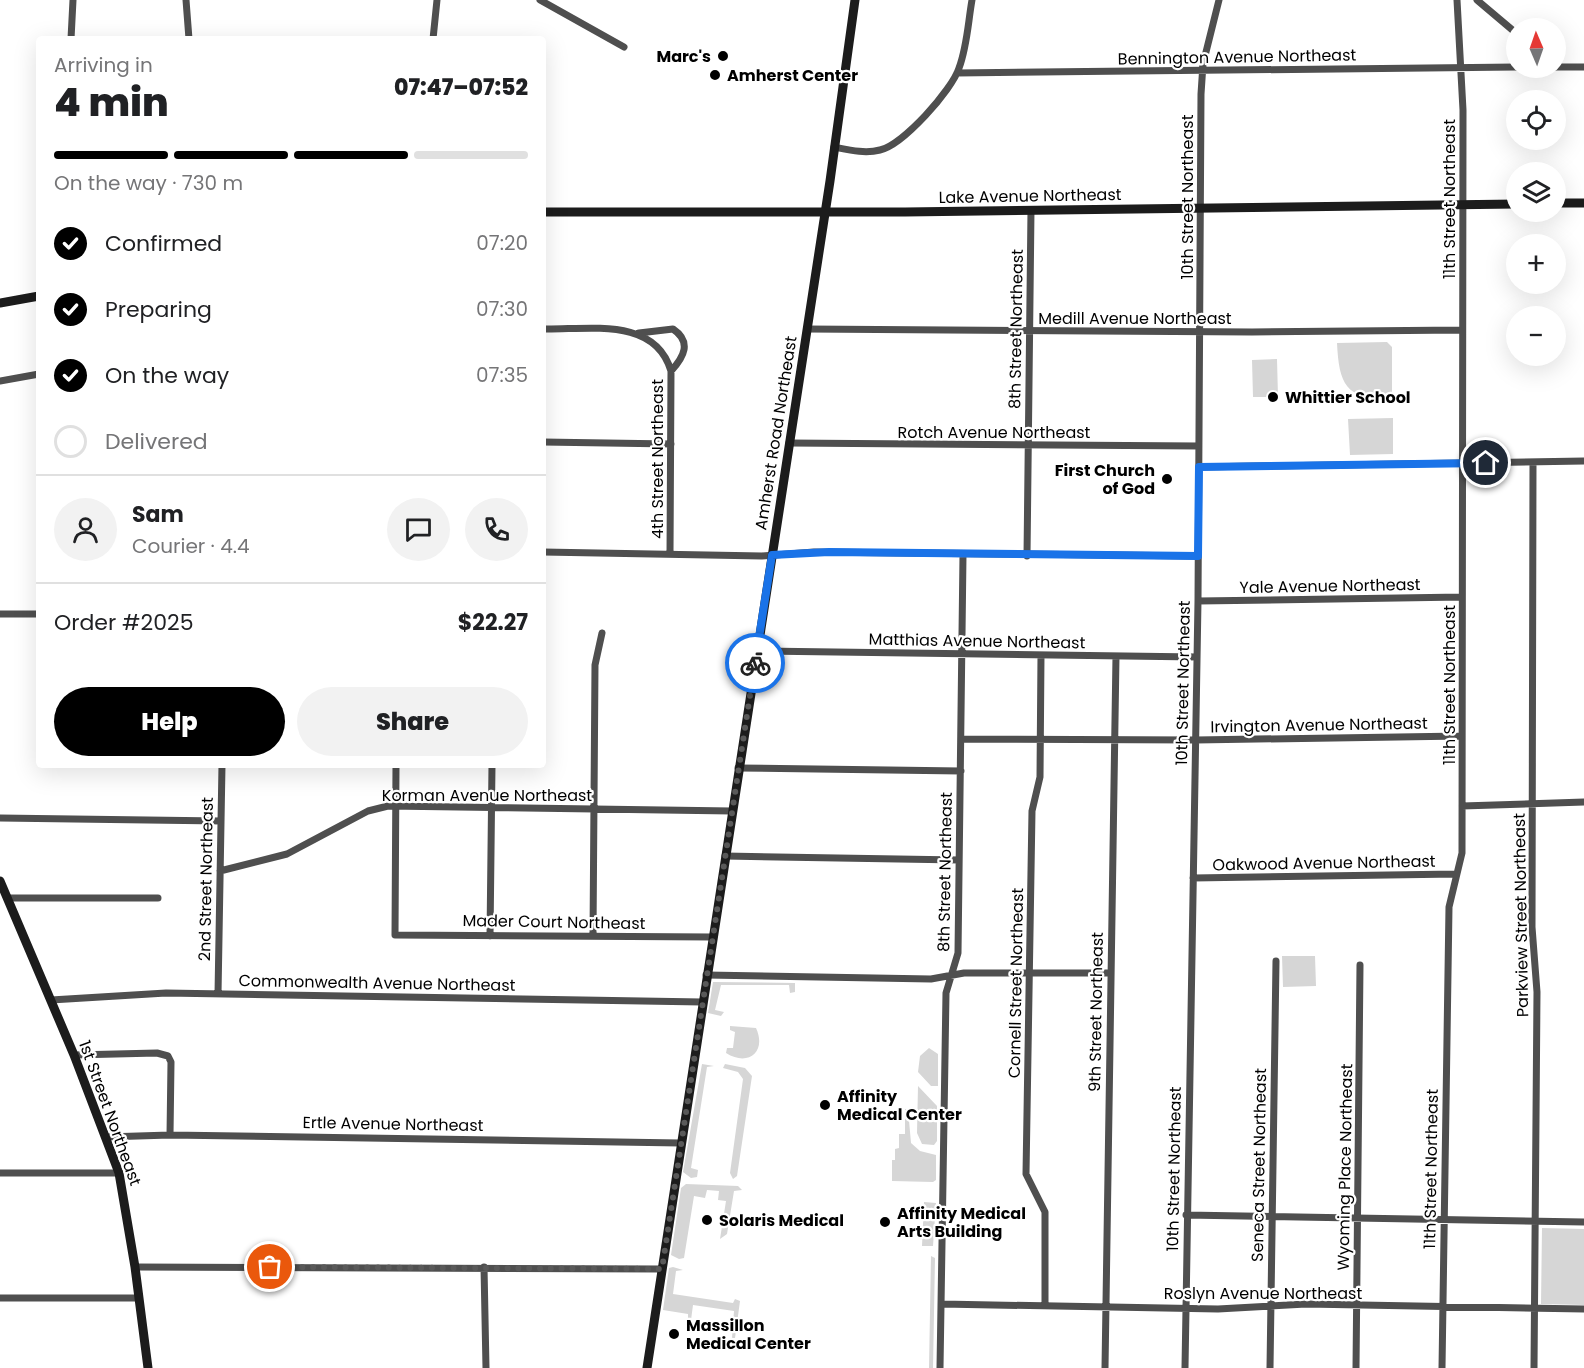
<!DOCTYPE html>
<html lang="en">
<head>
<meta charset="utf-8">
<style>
  body { margin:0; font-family:Poppins,sans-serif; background:#f2f2f2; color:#202124; height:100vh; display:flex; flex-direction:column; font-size:22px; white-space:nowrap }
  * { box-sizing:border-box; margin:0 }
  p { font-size:20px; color:#757577 }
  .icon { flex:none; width:33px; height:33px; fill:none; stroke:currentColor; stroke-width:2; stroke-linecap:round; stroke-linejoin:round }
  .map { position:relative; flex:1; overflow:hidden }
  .panel { position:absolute; left:36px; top:36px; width:510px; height:732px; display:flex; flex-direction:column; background:#fff; border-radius:6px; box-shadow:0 6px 24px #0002 }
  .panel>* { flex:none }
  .needle { width:39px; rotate:358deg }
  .tools { position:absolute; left:1506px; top:18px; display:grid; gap:12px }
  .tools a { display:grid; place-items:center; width:60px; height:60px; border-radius:50%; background:#fff; box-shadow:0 6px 24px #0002; font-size:30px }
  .pin { position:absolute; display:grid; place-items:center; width:51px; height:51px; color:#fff; margin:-26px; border:3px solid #fff; border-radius:50%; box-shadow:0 2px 6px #0007 }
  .courier { position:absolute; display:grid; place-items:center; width:60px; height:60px; margin:-30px; border:4px solid #1a73e8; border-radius:50%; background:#fff; color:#222; box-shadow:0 2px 8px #0007 }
  .summary em { font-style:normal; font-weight:800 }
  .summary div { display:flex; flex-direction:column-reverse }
  .summary { display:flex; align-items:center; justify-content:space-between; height:102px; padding:0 18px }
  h1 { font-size:39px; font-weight:800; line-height:45px }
  .bar { display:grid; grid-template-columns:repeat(4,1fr); gap:9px 6px; align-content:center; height:72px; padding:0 18px }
  .bar i { height:8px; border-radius:4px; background:#e0e0e0 }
  .bar .active { background:#000 }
  .bar p { grid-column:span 4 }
  .line { display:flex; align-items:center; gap:15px; padding:0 18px; border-top:2px solid #e0e0e0 }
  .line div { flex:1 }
  .round { display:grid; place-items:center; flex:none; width:63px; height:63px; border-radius:32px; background:#f2f2f2 }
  ol { padding:0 18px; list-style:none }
  li { display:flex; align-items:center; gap:18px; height:66px }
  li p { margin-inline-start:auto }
  li .icon { padding:6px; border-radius:50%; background:#000; color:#fff; stroke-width:4 }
  li:last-child { color:#757577 }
  li i { width:33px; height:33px; border:3px solid #e0e0e0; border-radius:50% }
  .cta { display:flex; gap:12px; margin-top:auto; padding:12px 18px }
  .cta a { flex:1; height:69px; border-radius:36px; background:#000; color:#fff; font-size:24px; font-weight:800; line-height:69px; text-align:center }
  .cta a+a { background:#f2f2f2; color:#202124 }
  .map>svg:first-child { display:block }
  .green { fill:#d6d6d6 }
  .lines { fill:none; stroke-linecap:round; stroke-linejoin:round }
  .street { stroke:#4f4f4f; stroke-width:7 }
  .secondary { stroke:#1c1c1c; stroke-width:9 }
  .done { stroke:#595959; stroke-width:6; stroke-dasharray:0 10.8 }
  .route { stroke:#1a73e8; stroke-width:8 }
  .poi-dot { fill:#000; stroke:#fff; stroke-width:2 }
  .labels { text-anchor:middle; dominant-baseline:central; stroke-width:4.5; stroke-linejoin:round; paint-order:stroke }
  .poi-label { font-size:16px; font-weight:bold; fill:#000; stroke:#fff; text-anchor:start }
  .street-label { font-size:16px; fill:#000; stroke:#fff }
</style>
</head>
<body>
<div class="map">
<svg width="1584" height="1368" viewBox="0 0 1584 1368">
  <rect width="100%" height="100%" fill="#fff"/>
  <!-- green -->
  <path class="green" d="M1387,342l5,5v52c-46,1 -53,-14 -55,-56z
    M1277,359l1,38h-25l-1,-37z
    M1393,418v36l-43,1 -2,-36z
    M1282,956h33l1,30 -33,1z
    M713,982l82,1v9l-5,1 -1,-8h-68l-6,25 9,2 -3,4 -13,-3z
    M730,1026l26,2c11,24 -8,39 -30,25l1,-5h6l2,-16 -5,-2z
    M929,1048l9,6v32h-7l-13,-14 2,-16z
    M702,1064l12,2 -7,1 -16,101 7,2 -1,7 -6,1 -8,-6z
    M725,1064l20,4 7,8 -15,100 -4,3 -3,-6 13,-94 -5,-7 -15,-4z
    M918,1086l19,20v35l-3,4 -12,-1 -5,-11z
    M905,1109h3l3,34 9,8 16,4v25l-3,2 -41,-1v-21h3v-11l4,-1v-14h6z
    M686,1184l52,2 4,4 -8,1 -7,43 -7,5 6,-38 -8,-1 1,-9 -12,-1 -2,8 -11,-2 -10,62 -5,1 -8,-4 10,-67z
    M924,1202l12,1 -3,43h-11z
    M1542,1228l42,1v76l-43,-1z
    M931,1256l4,2 -2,110h-4z
    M673,1267l10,3 -7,1 -3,23 60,9 2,-4 5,2 -5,37h-3l2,-27 -41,-6 -2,15 -3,-1v-5l-25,-4 6,-42z"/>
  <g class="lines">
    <!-- street -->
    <path class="street" d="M186,0l3,39
      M540,0l84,47
      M1477,0l39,33
      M71,39l2,-39
      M433,39l4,-39
      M1556,67h28
      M957,73l559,-6
      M834,147c15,3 31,7 46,3 23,-5 72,-60 79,-82 8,-21 9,-45 13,-68
      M543,329c45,1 112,-13 128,42
      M807,329l445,3 210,-2
      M639,333l34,-4c19,13 11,28 -2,42l-1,183
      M0,381l39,-7
      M543,442l128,2
      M789,443l410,3
      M1533,462l-1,465 5,65 -3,376
      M1199,467l385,-6
      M543,552l219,4 52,-4 384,4
      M1027,556l4,-346
      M1198,601l264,-4
      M0,614h39
      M757,651l440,6
      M1041,655l-1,122 -8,34 -6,363 19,38v94
      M961,739l235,1 266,-4
      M396,765l-1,170 317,2
      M738,768l223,3
      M1462,806l122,-4
      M0,818l221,3
      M725,856l234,4
      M220,871l67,-17 81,-43 20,-5 344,5
      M1193,878l263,-4
      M8,898h150
      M490,936l2,-171
      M593,936l2,-271 7,-32
      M706,975l225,4 33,-6h146
      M218,994l4,-229
      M51,1000l115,-7 536,9
      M74,1055l83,-2 11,3 3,6 -1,73
      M106,1137l64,-2 510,8
      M0,1173h119
      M1186,1215l398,7
      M135,1267l527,2
      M484,1267l2,101
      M0,1298h139
      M942,1304l276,5 88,-5 278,5
      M940,1368l6,-375 12,-40 5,-398
      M1105,1368l11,-712
      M1185,1368l13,-767 3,-507 2,-30 16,-64
      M1270,1368l6,-407
      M1356,1368l4,-403
      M1442,1368l7,-461 13,-54 1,-743 -6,-110"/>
    <!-- secondary -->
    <path class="secondary" d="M1556,203h28
      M543,212h362l611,-8
      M0,303l39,-7
      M0,881l74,174 45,118 16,94 13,101
      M647,1368l183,-1187 25,-181"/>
  </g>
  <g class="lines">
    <!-- done -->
    <path class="done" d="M270,1267l392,2 93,-606"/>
    <!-- route -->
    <path class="route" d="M755,663l17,-108 57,-3 369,4 1,-89 287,-4"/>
  </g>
  <!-- markers -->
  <g class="poi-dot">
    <circle cx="723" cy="56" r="6"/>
    <circle cx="715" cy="75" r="6"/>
    <circle cx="1273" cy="397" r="6"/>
    <circle cx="1167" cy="479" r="6"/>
    <circle cx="825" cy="1105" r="6"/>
    <circle cx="707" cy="1220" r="6"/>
    <circle cx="885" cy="1222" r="6"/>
    <circle cx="674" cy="1334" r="6"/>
  </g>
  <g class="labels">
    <!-- poi labels -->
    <g class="poi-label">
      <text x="711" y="56" text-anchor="end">Marc's</text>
      <text x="727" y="75">Amherst Center</text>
      <text x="1285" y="397">Whittier School</text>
      <text x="1155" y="470" text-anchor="end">First Church<tspan x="1155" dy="18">of God</tspan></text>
      <text x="837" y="1096">Affinity<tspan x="837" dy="18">Medical Center</tspan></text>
      <text x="897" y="1213">Affinity Medical<tspan x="897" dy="18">Arts Building</tspan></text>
      <text x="719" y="1220">Solaris Medical</text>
      <text x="686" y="1325">Massillon<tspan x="686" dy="18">Medical Center</tspan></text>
    </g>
    <!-- street labels -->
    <g class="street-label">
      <text transform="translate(1237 57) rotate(-1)">Bennington Avenue Northeast</text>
      <text transform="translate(1030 196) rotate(-1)">Lake Avenue Northeast</text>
      <text transform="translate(1187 197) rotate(-90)">10th Street Northeast</text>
      <text transform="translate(1449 199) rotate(-90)">11th Street Northeast</text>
      <text x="1135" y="318">Medill Avenue Northeast</text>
      <text transform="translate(1016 329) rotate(-89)">8th Street Northeast</text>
      <text x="994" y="432">Rotch Avenue Northeast</text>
      <text transform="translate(776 433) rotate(-81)">Amherst Road Northeast</text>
      <text transform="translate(657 459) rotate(-90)">4th Street Northeast</text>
      <text transform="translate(1330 586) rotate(-1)">Yale Avenue Northeast</text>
      <text transform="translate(977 641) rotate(1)">Matthias Avenue Northeast</text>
      <text transform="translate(1183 683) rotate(-89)">10th Street Northeast</text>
      <text transform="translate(1449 685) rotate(-90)">11th Street Northeast</text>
      <text transform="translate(1319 725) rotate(-1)">Irvington Avenue Northeast</text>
      <text x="487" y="795">Korman Avenue Northeast</text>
      <text transform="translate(1324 863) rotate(-1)">Oakwood Avenue Northeast</text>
      <text transform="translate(945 872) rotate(-89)">8th Street Northeast</text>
      <text transform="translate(206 879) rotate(-89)">2nd Street Northeast</text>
      <text transform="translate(1521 915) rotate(-91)">Parkview Street Northeast</text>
      <text transform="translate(554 922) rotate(1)">Mader Court Northeast</text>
      <text transform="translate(377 983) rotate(1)">Commonwealth Avenue Northeast</text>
      <text transform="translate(1016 983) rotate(-89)">Cornell Street Northeast</text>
      <text transform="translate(1096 1012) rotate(-89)">9th Street Northeast</text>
      <text transform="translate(110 1113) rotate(70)">1st Street Northeast</text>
      <text transform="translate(393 1124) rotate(1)">Ertle Avenue Northeast</text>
      <text transform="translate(1259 1165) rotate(-89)">Seneca Street Northeast</text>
      <text transform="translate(1345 1167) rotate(-89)">Wyoming Place Northeast</text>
      <text transform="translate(1174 1169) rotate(-89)">10th Street Northeast</text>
      <text transform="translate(1431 1169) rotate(-89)">11th Street Northeast</text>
      <text x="1263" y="1293">Roslyn Avenue Northeast</text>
    </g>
  </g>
</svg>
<div class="tools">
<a><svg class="needle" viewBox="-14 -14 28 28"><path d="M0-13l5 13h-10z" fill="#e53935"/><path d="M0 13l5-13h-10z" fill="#757577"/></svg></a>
<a><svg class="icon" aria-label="locate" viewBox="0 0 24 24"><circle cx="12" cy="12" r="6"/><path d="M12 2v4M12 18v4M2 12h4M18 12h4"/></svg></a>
<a><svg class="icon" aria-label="layers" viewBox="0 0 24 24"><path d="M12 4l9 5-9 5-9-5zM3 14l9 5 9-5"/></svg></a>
<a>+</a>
<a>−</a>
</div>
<div class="pin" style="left:270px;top:1267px;background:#ea580c"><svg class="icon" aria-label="bag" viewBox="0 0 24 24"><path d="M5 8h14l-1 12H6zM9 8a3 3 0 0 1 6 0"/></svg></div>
<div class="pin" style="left:1486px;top:463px;background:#1f2937"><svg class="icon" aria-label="home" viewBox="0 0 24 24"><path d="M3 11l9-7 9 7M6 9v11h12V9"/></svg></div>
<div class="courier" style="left:755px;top:663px"><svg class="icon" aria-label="bike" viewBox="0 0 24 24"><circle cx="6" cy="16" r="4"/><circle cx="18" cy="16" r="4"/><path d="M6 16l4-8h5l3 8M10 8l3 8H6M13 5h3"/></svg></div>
<section class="panel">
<div class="summary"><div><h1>4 min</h1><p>Arriving in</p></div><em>07:47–07:52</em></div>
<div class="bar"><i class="active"></i><i class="active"></i><i class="active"></i><i></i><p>On the way · 730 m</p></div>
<ol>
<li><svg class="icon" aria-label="check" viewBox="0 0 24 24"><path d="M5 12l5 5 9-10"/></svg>Confirmed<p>07:20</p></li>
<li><svg class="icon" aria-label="check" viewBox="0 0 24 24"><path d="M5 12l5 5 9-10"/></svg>Preparing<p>07:30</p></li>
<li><svg class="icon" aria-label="check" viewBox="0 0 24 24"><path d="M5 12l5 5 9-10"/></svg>On the way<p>07:35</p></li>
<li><i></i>Delivered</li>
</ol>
<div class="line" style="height:108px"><a class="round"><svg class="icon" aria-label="person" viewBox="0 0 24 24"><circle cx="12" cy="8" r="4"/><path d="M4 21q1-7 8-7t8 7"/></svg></a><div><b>Sam</b><p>Courier · 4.4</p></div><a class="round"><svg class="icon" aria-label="chat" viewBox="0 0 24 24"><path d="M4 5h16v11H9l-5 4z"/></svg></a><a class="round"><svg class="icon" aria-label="phone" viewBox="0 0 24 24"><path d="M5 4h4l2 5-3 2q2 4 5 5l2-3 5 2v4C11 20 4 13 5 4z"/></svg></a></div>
<div class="line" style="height:78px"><div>Order #2025</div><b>$22.27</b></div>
<div class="cta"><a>Help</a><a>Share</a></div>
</section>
</div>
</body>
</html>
